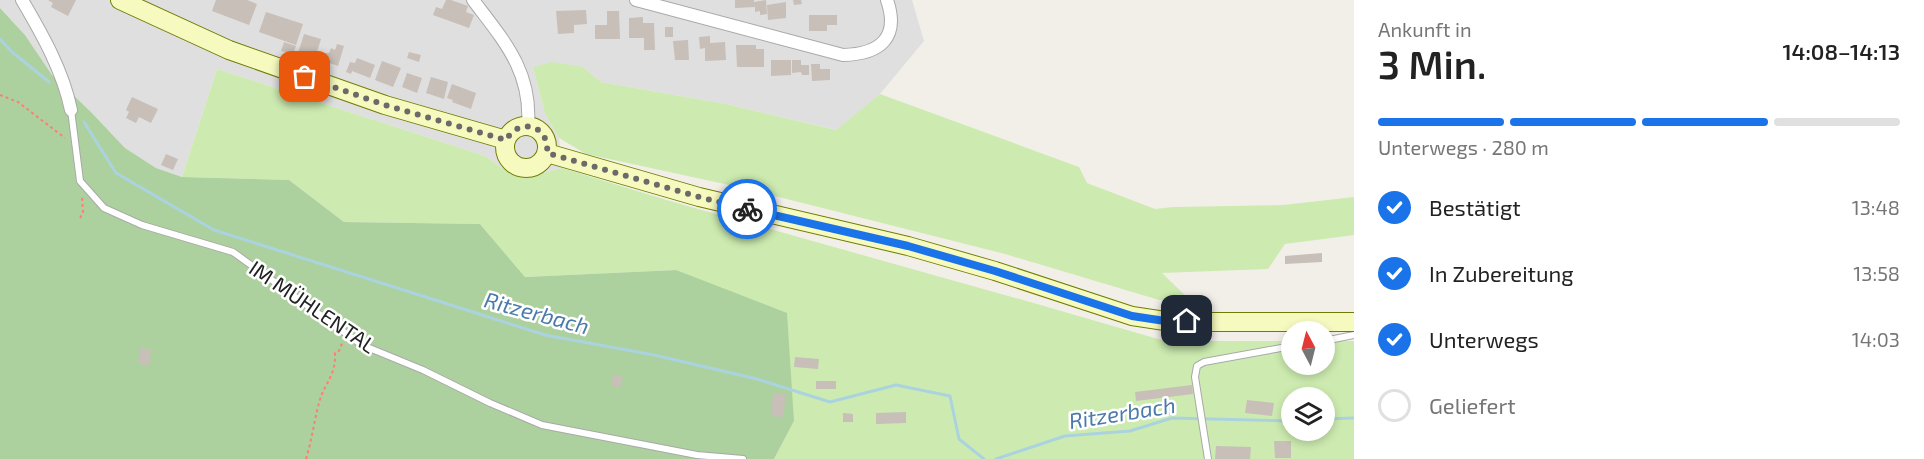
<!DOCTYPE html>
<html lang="de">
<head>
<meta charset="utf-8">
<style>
  body { margin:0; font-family:"Exo 2",sans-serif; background:#f6f6f6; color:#222; height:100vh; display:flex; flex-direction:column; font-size:22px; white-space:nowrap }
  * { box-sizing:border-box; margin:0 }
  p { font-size:20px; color:#767676 }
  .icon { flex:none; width:33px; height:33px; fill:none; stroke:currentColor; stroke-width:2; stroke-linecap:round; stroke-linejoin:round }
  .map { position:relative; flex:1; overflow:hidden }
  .sheet { display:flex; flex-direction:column; background:#fff; width:570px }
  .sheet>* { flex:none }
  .needle { width:39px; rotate:353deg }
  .tools { position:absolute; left:1281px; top:321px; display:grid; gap:12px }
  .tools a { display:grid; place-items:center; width:54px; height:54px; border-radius:50%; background:#fff; box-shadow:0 3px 9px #0003; font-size:30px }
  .pin { position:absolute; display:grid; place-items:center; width:51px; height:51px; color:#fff; margin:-26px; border-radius:12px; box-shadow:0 3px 9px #0006 }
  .courier { position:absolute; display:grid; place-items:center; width:60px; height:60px; margin:-30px; border:4px solid #1a73e8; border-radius:50%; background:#fff; color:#222; box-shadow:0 2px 8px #0007 }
  .headline em { font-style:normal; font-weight:600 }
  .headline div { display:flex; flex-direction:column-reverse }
  .headline { display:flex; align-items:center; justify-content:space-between; height:102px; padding:0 24px }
  h1 { font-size:39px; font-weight:600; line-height:45px }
  .bar { display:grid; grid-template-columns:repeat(4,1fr); gap:9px 6px; align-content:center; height:72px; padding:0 24px }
  .bar i { height:8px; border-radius:4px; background:#e0e0e0 }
  .bar .on { background:#1a73e8 }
  .bar p { grid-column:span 4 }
  ol { padding:0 24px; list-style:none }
  li { display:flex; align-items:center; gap:18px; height:66px }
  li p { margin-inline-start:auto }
  li .icon { padding:6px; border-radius:50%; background:#1a73e8; color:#fff; stroke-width:4 }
  li:last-child { color:#767676 }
  li i { width:33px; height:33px; border:3px solid #e0e0e0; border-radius:50% }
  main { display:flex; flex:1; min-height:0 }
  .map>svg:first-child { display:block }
  .residential { fill:#e0dfdf }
  .grass { fill:#cdebb0; fill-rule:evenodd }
  .forest { fill:#add19e }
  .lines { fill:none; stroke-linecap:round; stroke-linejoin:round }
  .stream { stroke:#aad3df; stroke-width:3 }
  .building { fill:#c7bfb8 }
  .lane-casing { stroke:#a9a9a9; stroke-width:8 }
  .street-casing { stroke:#a9a9a9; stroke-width:14 }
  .secondary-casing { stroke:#707d05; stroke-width:20 }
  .path { stroke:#fa8072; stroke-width:2; stroke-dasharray:3 3; stroke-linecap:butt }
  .lane { stroke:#fff; stroke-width:6 }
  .street { stroke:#fff; stroke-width:12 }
  .secondary { stroke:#f7fabf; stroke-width:18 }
  .done { stroke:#6b6a68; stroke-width:6; stroke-dasharray:0 10.8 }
  .route { stroke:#1a73e8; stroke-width:8 }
  .labels { text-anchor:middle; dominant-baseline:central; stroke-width:5; stroke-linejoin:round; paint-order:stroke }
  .street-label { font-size:21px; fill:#222; stroke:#fff }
  .water-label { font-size:22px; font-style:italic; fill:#4a7aab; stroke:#fff }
</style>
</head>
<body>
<main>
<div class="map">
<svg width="1354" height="459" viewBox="0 0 1354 459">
  <rect width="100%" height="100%" fill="#f2efe9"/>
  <!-- residential -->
  <path class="residential" d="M0,0h912l12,41 -44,53 -43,36 -111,-26 -125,-22 -18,-15h-50l12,47 14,24 3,30 -38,10 -15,-5 -24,-17 -268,-87 -35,108 -26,-9 -31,-20 -34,-36 -39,-37 -27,-40 -25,-27z"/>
  <!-- grass -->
  <path class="grass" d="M552,62l31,5 18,15 125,22 110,26 44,-36 199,73 8,16 68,26 18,-2 110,-2 71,-8v38l-69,9 -17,25 -106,4 29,28 -32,-1 -154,-46 -262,-66 -157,-34 -27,-16 -14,-24 -12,-47z
    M217,69l268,87 24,17 15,5 38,-10 108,33 367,103 128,37h126l1,23h32l1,-23h29v118h-580l20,-38 -118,-151 -151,7 -45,-53 -136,-2 -55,-42 -107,-3zM1292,398h32v32h-32z"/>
  <!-- forest -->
  <path class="forest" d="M0,8l25,27 27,40 39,37 34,36 31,20 26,9 107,3 55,42 136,2 45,53 151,-7 111,43 7,108 -20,38h-774z"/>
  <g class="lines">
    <!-- stream -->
    <path class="stream" d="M0,39l12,13 37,30
      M84,122l32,51 98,57 240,76 91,29 109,20 103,24 73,23 66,-17 54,11 9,43 25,20
      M1324,419l30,-1
      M996,459l69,-23 65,-5 42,-13 120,3"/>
  </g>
  <!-- building -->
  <path class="building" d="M48,0h28l-8,16 -17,-9 2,-4z
    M216,0h31l10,4 -8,21 -37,-14z
    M446,0h5l17,6 -2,6 8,3 -5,13 -36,-13 3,-8 6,2z
    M735,0h19v2l12,-2 1,14 -7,1v-4l-5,1v-5l-20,1z
    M793,0h8l1,4 -8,1z
    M786,2v16l-18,2 -1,-15z
    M586,10l1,14 -13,1v8l-16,1 -2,-23z
    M607,11h12l1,28h-25v-14h12z
    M266,12l37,12 -7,21 -37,-13z
    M809,15h28v10h-10v6h-18z
    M643,17v6h11l1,27h-11v-12h-15v-20z
    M665,27h8v10h-8z
    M304,34l17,5 -6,19 -17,-5z
    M710,36v7l15,-1 1,18 -21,1v-13l-5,1 -1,-12z
    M688,40l1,20h-14l-2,-19z
    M284,42l12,4 -3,8 -12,-3z
    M337,44l7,2 -6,20 -20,-7 2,-6h9l2,-5 4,2z
    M736,45h20v4h8v18h-27z
    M409,52l12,3 -2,7 -12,-4z
    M357,58l18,7 -5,13 -18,-7 -1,3 -5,-2 4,-10 5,1z
    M771,60h20v15l-20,1z
    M792,60h9v5h8v10h-7l-1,-3 -9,1z
    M382,61l19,7 -8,19 -18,-7z
    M811,64h9v5h10v11l-18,1z
    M407,73l15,5 -5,15 -15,-6z
    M431,77l17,5 -4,17 -18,-6z
    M452,84l24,9 -5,16 -19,-7 1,-2 -6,-2z
    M132,97l26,12 -7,14 -12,-6 -3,6 -10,-5 3,-6 -3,-2z
    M166,154l12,5 -5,11 -12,-5z
    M1322,253v9l-37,2v-8z
    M140,348l11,2 -2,15 -11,-1z
    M795,357l24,2 -1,10 -24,-2z
    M614,374l9,3 -3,11 -9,-3z
    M816,381h20v8h-20z
    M1192,385l1,9 -57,7 -1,-9z
    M773,393l13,1 -3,23 -12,-1z
    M1247,400l27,3 -2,13 -27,-3z
    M906,412v11l-30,1v-11z
    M843,413l10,1v8h-10z
    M1274,441h17v17h-16z
    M1216,446l35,1 -1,12h-35z"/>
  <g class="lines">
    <!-- lane casing -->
    <g class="lane-casing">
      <path id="lane" d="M71,110l9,71 24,27 38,17 91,27 129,93 61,25 67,33 52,22 155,30 46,4
        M1324,341l30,-6
        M1208,459l-13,-82 2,-11 7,-4 88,-16"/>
    </g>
    <!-- street casing -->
    <g class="street-casing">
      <path id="street" d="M22,0c20,34 41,71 49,110
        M473,0c31,41 59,71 55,126
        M636,0l207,55c37,-1 57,-17 44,-55"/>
    </g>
    <!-- secondary casing -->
    <g class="secondary-casing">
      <path id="secondary" d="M120,0l109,50 156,55 121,35
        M505 147a21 21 0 1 1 42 0a21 21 0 1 1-42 0Z
        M547,153l152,44 209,49 87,25 137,45 33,5 44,1h145"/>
    </g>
    <!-- path -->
    <path class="path" d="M0,95l18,7 47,36
      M80,218l3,-5 -1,-18
      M306,459c6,-19 8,-38 13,-56 5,-20 17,-26 16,-50l4,-2 4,-10"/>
    <!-- lane -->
    <use href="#lane" class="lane"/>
    <!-- street -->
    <use href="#street" class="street"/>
    <!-- secondary -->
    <use href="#secondary" class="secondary"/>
  </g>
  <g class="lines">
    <!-- done -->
    <path class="done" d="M305,77l80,28 121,35c14,-24 44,-14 41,13l152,44 48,12"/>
    <!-- route -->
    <path class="route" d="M747,209l161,37 87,25 137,45 33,5h22"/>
  </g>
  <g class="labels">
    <!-- street labels -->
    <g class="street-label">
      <text transform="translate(313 306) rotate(34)">IM MÜHLENTAL</text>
    </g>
    <!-- water labels -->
    <g class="water-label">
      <text transform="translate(537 312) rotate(15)">Ritzerbach</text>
      <text transform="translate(1122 412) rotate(-9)">Ritzerbach</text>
    </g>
  </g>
</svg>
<div class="tools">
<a><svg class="needle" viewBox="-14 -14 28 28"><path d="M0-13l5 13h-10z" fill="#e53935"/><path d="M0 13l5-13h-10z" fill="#767676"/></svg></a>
<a><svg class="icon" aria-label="layers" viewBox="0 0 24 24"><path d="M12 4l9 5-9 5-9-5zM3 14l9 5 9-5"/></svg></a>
</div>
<div class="pin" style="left:305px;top:77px;background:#ea580c"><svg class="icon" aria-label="bag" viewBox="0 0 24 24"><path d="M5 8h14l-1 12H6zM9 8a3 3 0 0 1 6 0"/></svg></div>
<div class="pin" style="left:1187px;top:321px;background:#1f2937"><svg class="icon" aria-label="home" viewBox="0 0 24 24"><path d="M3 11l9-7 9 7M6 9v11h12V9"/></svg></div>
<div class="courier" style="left:747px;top:209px"><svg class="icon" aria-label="bike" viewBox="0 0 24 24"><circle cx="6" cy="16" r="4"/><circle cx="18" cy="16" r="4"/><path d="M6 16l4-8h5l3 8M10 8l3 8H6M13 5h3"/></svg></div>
</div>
<section class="sheet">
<div class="headline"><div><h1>3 Min.</h1><p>Ankunft in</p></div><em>14:08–14:13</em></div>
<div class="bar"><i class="on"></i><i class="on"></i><i class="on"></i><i></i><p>Unterwegs · 280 m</p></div>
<ol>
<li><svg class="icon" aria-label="check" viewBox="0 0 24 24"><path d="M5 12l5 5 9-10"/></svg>Bestätigt<p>13:48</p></li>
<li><svg class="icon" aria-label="check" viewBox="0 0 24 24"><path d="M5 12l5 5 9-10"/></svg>In Zubereitung<p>13:58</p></li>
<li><svg class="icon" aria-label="check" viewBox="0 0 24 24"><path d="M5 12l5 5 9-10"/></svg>Unterwegs<p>14:03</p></li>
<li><i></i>Geliefert</li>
</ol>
</section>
</main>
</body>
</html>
